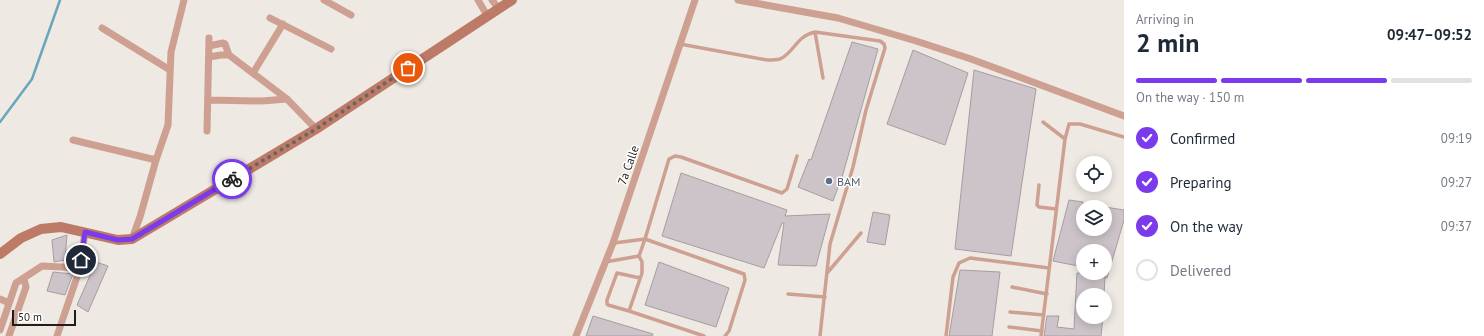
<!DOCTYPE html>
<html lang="en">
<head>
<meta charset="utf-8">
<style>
  body { margin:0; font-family:"PT Sans",sans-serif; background:#f2f2f3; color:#1f2937; height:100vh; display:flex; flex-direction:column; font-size:15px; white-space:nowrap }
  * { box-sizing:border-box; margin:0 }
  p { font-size:13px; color:#747a83 }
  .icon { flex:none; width:22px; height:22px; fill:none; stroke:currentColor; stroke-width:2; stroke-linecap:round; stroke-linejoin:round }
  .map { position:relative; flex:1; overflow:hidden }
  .side { display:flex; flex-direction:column; background:#fff; width:360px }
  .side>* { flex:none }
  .tools { position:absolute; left:1076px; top:156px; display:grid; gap:8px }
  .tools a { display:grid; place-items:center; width:36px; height:36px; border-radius:50%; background:#fff; box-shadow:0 2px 10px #0003; font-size:20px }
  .scale { position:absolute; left:12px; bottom:10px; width:64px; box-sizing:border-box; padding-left:4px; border:2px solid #201e1c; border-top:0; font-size:11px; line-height:14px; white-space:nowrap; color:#201e1c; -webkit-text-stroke:3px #fff; paint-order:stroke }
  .pin { position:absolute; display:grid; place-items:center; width:34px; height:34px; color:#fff; margin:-17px; border:2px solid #fff; border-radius:50%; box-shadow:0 1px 4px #0007 }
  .courier { position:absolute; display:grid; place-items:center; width:40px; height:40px; margin:-20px; border:3px solid #7c3aed; border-radius:50%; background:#fff; color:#222; box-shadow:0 1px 5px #0007 }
  .summary em { font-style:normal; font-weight:800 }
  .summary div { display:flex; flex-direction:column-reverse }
  .summary { display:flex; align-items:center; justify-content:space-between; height:68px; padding:0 12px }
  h1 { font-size:26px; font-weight:800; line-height:30px }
  .bar { display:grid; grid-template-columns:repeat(4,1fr); gap:6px 4px; align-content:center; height:48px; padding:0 12px }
  .bar i { height:5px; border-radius:3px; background:#e0e1e3 }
  .bar .on { background:#7c3aed }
  .bar p { grid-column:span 4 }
  ol { padding:0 12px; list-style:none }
  li { display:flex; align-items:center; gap:12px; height:44px }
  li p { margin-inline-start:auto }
  li .icon { padding:4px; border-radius:50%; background:#7c3aed; color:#fff; stroke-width:4 }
  li:last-child { color:#747a83 }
  li i { width:22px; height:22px; border:2px solid #e0e1e3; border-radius:50% }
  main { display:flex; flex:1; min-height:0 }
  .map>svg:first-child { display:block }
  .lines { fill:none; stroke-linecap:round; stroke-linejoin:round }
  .stream { stroke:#69a6bc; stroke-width:2.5 }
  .building { fill:#cdc4c9; stroke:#a69da2 }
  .lane { stroke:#cea091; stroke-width:3.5 }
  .street { stroke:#cea091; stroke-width:7 }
  .secondary { stroke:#bd7a66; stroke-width:10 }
  .done { stroke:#686561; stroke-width:4; stroke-dasharray:0 7.2 }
  .route { stroke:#7c3aed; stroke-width:5 }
  .service-dot { fill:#5c6f8a; stroke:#fff; stroke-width:1.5 }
  .labels { text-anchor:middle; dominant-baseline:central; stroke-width:3; stroke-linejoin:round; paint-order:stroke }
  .street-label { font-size:12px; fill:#201e1c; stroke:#fff }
  .service-label { font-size:12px; fill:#4e5e75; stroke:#fff; text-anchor:start }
</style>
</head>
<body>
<main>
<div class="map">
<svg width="1124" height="336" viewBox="0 0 1124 336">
  <rect width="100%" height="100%" fill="#eee9e2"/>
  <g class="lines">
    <!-- stream -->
    <path class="stream" d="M0,122l32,-43 28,-79"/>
  </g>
  <!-- building -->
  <path class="building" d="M852,42l26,7 -35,125 -10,27 -35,-14 11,-28 2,1z
    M913,50l55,23 -23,72 -58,-21z
    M974,70l62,19 -25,167 -56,-7z
    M681,173l106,37 -2,6 45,-2 -14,52 -38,-1 6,-42h-2l-18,45 -102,-32z
    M1069,200l14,2v27h22v-22l19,3v10l-17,58h-2v-2l-1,19h-21v22h20l-2,19h-57l3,-20h12l-2,11 17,2 3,-56h28v-22h-22v16l-30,-6z
    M873,212l17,3 -5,30 -18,-3z
    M67,235l-2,25 -11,2 -2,-22z
    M96,262l12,4 -20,46 -11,-7z
    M659,262l70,26 -13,39 -71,-22z
    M960,270l40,2 -8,64h-43z
    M53,272l20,2 -8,21 -18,-4z
    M593,316l60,18 -1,2h-66z"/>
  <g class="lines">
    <!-- lane -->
    <path class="lane" d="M815,32l8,46
      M680,44l87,16c4,0 9,0 13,-1 14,-6 16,-23 35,-27l65,9 4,3 1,4 -19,62 -13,57 -23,77 -10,92
      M1043,122l22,17
      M1039,185l-2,20 2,2 17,2
      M614,243l31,-4 -6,17 3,6v11l-13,38 75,25
      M605,262l34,-6
      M828,272l33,-39
      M1012,287l35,7
      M788,294l37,3
      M629,311l-21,-6 -1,-1v-4l10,-27 23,5
      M1010,312l34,3
      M1009,327l33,4
      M725,336l4,-5 16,-51 -1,-6 -99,-35 24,-80 6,-3 6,1 101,36 5,-4 10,-33
      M946,336l7,-59 6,-14 11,-5 79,10
      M1041,336l24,-197 4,-15h11l44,13"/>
    <!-- street -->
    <path class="street" d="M324,0l27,15
      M478,0l10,17
      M492,0l7,9
      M738,0l100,18 78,23 55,18 153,57
      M270,18l61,31
      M102,28l68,42
      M209,46l14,-3 2,1 4,11
      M209,57l12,-2h8l58,44 29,30
      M253,73l30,-49
      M208,100l54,1 25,-2
      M207,131l2,-93
      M73,140l83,20
      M132,239l8,-22 16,-57 12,-35 3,-73 13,-52
      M80,268l5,-36
      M0,299l9,4
      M0,330l16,-47 26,-17 38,2 -23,68
      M9,336l17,-49 -2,-8
      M576,336l37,-93 82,-243"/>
    <!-- secondary -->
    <path class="secondary" d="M0,254l21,-16 20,-9 20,-2 57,13 14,-1 184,-110 196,-129"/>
  </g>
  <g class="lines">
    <!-- done -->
    <path class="done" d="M232,179l84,-50 92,-61"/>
    <!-- route -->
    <path class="route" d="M81,260l4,-28 33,8 14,-1 100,-60"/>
  </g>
  <!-- markers -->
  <circle class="service-dot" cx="829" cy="181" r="4"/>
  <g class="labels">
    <!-- street labels -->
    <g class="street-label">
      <text transform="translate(628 165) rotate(-71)">7a Calle</text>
    </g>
    <!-- service labels -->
    <g class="service-label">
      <text x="837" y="181">BAM</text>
    </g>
  </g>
</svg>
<div class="tools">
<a><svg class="icon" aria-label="locate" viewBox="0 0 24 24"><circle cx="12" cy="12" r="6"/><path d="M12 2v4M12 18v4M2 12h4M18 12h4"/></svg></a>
<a><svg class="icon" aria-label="layers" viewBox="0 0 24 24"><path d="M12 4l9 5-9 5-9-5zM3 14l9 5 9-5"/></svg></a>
<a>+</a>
<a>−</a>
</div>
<div class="scale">50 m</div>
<div class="pin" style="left:408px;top:68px;background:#ea580c"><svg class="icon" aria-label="bag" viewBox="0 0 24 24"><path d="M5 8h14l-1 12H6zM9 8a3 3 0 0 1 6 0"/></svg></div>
<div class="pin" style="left:81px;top:260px;background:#1f2937"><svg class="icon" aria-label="home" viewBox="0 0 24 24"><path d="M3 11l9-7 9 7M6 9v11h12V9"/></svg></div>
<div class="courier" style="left:232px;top:179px"><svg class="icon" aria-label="bike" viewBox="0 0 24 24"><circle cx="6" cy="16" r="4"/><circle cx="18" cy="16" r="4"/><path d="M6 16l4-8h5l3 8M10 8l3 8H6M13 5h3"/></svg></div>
</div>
<section class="side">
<div class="summary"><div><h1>2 min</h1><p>Arriving in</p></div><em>09:47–09:52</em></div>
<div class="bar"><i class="on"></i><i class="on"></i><i class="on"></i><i></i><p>On the way · 150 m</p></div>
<ol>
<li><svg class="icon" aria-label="check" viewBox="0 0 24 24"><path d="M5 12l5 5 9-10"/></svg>Confirmed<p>09:19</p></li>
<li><svg class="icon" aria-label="check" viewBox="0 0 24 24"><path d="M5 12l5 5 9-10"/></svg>Preparing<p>09:27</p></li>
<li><svg class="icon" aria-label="check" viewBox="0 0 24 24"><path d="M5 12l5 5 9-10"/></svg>On the way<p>09:37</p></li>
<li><i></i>Delivered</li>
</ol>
</section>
</main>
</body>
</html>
